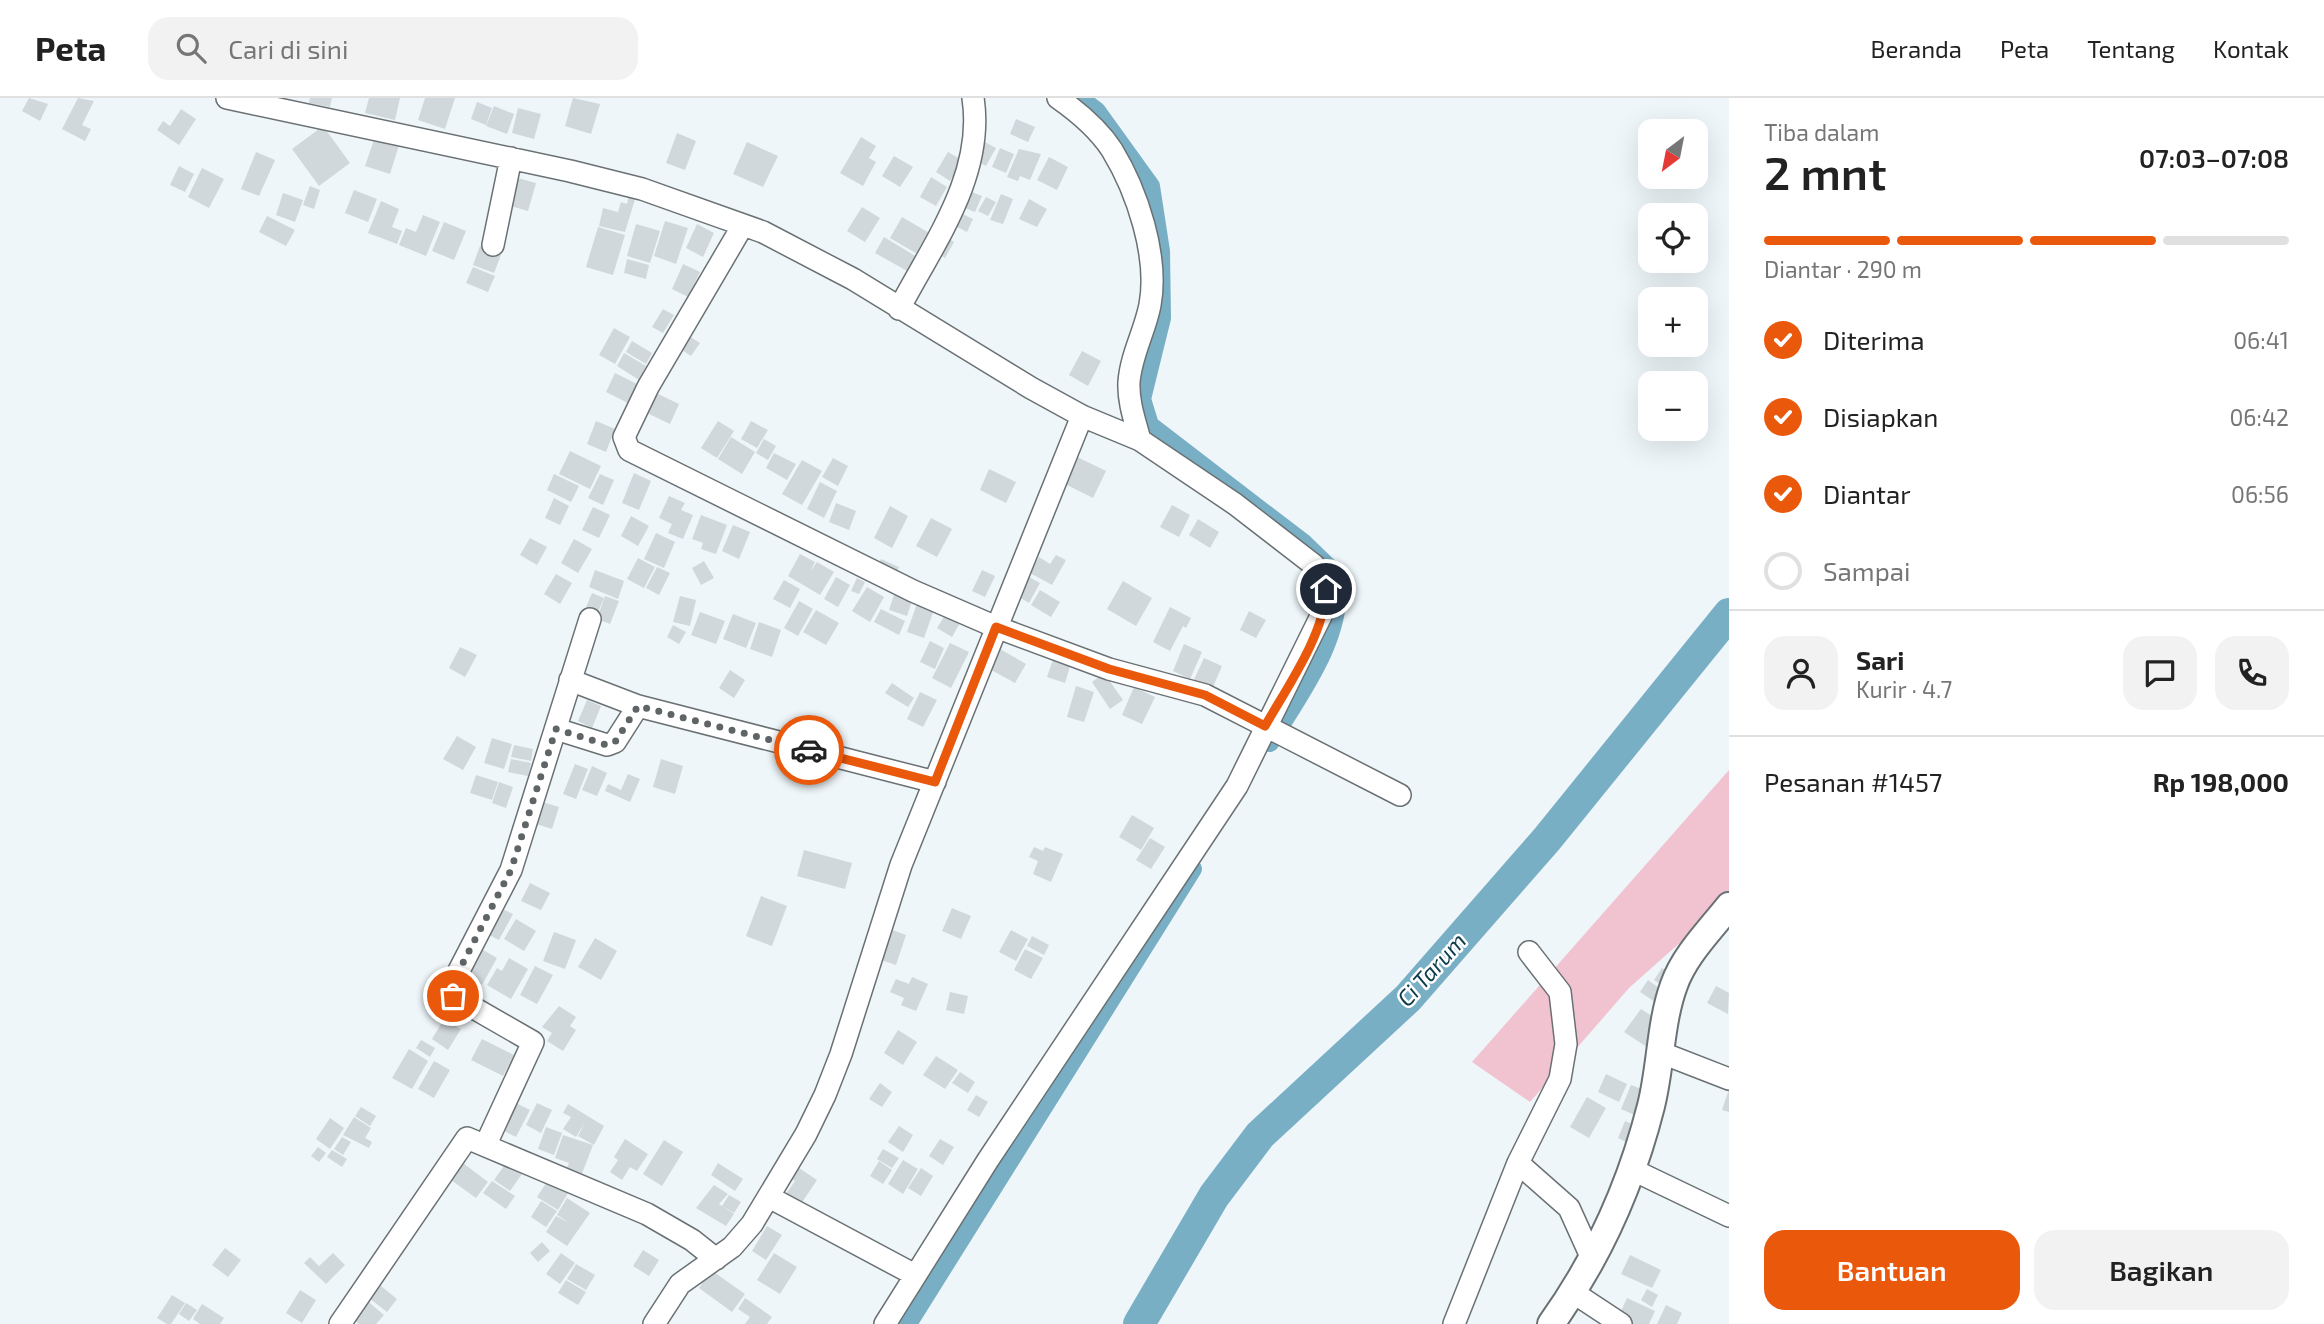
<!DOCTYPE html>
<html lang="id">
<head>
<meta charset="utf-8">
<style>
  body { margin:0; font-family:"Exo 2",sans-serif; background:#f2f2f2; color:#222; height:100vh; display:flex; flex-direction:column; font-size:26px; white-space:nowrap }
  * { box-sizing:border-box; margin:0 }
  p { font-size:23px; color:#767676 }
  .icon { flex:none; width:38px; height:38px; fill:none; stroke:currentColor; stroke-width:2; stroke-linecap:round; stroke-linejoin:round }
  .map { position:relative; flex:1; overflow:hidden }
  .panel { display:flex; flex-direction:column; background:#fff; width:595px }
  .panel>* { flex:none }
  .needle { width:46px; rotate:212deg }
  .fabs { position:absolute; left:1638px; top:21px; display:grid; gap:14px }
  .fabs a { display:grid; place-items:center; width:70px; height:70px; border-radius:14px; background:#fff; box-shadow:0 7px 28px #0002; font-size:35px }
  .pin { position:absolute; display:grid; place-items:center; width:60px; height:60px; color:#fff; margin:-30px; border:4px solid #fff; border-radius:50%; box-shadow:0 2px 7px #0007 }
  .courier { position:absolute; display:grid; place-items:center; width:70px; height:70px; margin:-35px; border:5px solid #ea580c; border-radius:50%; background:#fff; color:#222; box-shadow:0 2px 9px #0007 }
  .head em { font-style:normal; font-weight:600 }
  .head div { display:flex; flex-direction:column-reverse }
  .head { display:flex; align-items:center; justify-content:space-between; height:119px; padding:0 35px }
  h1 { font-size:46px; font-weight:600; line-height:52px }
  .bar { display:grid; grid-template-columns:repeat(4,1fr); gap:10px 7px; align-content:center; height:84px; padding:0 35px }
  .bar i { height:9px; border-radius:5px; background:#e0e0e0 }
  .bar .selected { background:#ea580c }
  .bar p { grid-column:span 4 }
  .line { display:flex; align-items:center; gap:18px; padding:0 35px; border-top:2px solid #e0e0e0 }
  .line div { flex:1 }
  .round { display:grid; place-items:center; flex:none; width:74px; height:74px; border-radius:21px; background:#f2f2f2 }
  ol { padding:0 35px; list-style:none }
  li { display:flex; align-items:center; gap:21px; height:77px }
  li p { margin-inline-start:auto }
  li .icon { padding:7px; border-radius:50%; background:#ea580c; color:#fff; stroke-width:4 }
  li:last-child { color:#767676 }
  li i { width:38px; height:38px; border:4px solid #e0e0e0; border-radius:50% }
  .cta { display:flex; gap:14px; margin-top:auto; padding:14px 35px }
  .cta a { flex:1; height:80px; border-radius:21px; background:#ea580c; color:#fff; font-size:28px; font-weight:600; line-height:80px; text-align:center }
  .cta a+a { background:#f2f2f2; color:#222 }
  header { display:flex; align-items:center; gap:42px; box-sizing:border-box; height:98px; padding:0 35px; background:#fff; border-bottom:2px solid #e0e0e0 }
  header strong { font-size:33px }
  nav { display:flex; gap:38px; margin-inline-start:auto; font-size:24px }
  .search { width:490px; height:63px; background:#f2f2f2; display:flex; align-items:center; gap:18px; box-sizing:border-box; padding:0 24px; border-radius:21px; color:#767676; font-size:26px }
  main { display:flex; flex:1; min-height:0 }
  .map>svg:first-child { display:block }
  .green { fill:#f1c3d1 }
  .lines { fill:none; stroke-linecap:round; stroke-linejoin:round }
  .canal { stroke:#79afc5; stroke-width:18 }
  .river { stroke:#79afc5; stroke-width:32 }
  .building { fill:#d0d8db }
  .minor-casing { stroke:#6a7174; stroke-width:24 }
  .major-casing { stroke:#6a7174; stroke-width:30 }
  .minor { stroke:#fff; stroke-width:21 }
  .major { stroke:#fff; stroke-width:26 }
  .done { stroke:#5f6466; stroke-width:7; stroke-dasharray:0 12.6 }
  .route { stroke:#ea580c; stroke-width:9 }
  .labels { text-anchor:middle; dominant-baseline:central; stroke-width:5; stroke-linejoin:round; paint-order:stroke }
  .water-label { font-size:23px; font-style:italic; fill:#0b3c4c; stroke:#fff }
</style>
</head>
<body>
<header>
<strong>Peta</strong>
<div class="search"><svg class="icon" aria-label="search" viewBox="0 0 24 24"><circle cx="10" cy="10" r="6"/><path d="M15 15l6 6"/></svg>Cari di sini</div>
<nav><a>Beranda</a><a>Peta</a><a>Tentang</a><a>Kontak</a></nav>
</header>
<main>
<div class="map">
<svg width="1729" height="1226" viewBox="0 0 1729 1226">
  <rect width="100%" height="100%" fill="#eef6fa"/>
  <!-- green -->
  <path class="green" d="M1729,672v129l-100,89 -99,114 -58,-40z"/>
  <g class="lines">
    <!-- canal -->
    <path class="canal" d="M1080,0l17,13 54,75 10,65 1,67 -20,81 8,26 154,118 34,33c5,63 -37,116 -68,167
      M908,1226l285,-455"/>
    <!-- river -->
    <path class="river" d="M1139,1226l75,-128 46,-61 148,-137 139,-159 182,-225"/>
  </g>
  <!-- building -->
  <path class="building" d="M29,0l19,6 -8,17 -18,-10z
    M78,0l16,3 -12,24 9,4 -6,12 -23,-12z
    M310,0h22l-2,9 -21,-4z
    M369,0h31l-5,22 -30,-7z
    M425,0h30l-10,31 -27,-9z
    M573,0l27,6 -9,30 -26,-8z
    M477,4l15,6 -6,17 -15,-6z
    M494,8l20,8 -7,20 -21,-8z
    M518,10l23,6 -7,25 -22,-6z
    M181,11l15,10 -17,26 -22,-15 6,-9 7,5z
    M1016,21l19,8 -7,15 -18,-8z
    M323,28l27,37 -31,23 -27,-37z
    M677,35l19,8 -11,29 -19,-7z
    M376,36l24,8 -10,32 -25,-8z
    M861,39l15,9 -7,12 7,4 -13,24 -23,-13z
    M983,43l13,7 -10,18 -13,-7z
    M747,44l31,14 -15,31 -30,-13z
    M1000,50l14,6 -8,19 -14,-6z
    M1019,51l22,5 -11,26 -10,-4 -2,5 -11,-4z
    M256,54l19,8 -16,36 -18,-7z
    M948,54l14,8 -12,21 -14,-9z
    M894,58l19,11 -13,20 -18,-11z
    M1049,59l19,10 -11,23 -20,-10z
    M179,68l15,8 -9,18 -15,-7z
    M202,70l22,11 -15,29 -21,-11z
    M514,79l22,6 -8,28 -21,-6z
    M931,79l16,10 -11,19 -16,-9z
    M310,88l10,4 -6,19 -11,-4z
    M964,91l18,7 -7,16 -18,-7z
    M354,92l23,9 -9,23 -23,-9z
    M283,95l20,7 -8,22 -19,-7z
    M629,96l7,2 -11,36 -26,-6 4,-18 15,4 3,-10 6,2z
    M1001,96l12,5 -10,25 -13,-4z
    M986,99l10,5 -8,14 -10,-5z
    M1029,101l18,10 -10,18 -18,-8z
    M381,103l18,8 -7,18 10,4 -5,13 -29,-11z
    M862,109l18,11 -15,24 -18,-11z
    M954,112l19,9 -6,13 -19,-10z
    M423,117l17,7 -14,34 -27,-11 7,-17 10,4z
    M267,118l28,14 -9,16 -27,-14z
    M902,119l29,17 -12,21 -29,-17z
    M665,123l23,7 -12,36 -22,-8z
    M444,124l22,9 -12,29 -22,-9z
    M636,126l24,7 -10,32 -23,-7z
    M697,126l17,9 -11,24 -17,-9z
    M598,129l27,8 -12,40 -27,-8z
    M941,136l13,8 -9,16 -13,-8z
    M884,139l33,20 -8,15 -34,-19z
    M480,148l21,9 -7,18 -21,-8z
    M627,161l22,6 -3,14 -22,-6z
    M683,166l17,8 -12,25 -16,-8z
    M473,169l22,9 -7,16 -22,-9z
    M663,211l11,6 -11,18 -11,-6z
    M614,230l16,9 -15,27 -16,-9z
    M684,235l16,10 -9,13 -15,-10z
    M632,243l20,12 -6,11 -20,-12z
    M1082,253l19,10 -13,25 -19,-11z
    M624,255l22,13 -7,14 -22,-14z
    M615,275l22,11 -9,19 -22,-11z
    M656,295l23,11 -9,20 -23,-11z
    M596,323l19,8 -9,23 -19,-8z
    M718,323l16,10 -17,27 -16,-10z
    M751,323l17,9 -11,18 -16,-9z
    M731,339l24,15 -13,22 -24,-15z
    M764,341l12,7 -8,14 -12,-7z
    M570,353l31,15 -11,23 -31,-15z
    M774,355l22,11 -9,16 -21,-12z
    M1073,357l33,16 -13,27 -32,-16z
    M833,360l15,8 -10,20 -16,-9z
    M802,362l20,11 -20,34 -20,-11z
    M989,371l27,13 -10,21 -26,-13z
    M634,375l17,8 -12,29 -17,-7z
    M554,376l25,12 -8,16 -24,-12z
    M600,376l14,6 -11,25 -15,-7z
    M820,384l17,9 -13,27 -17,-9z
    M669,398l16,7 -4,7 12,5 -10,24 -15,-6 4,-9 -13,-6z
    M554,400l15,8 -9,19 -15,-7z
    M836,405l20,8 -7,19 -20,-8z
    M1172,407l18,10 -11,22 -19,-10z
    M890,408l18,10 -16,32 -18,-10z
    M593,409l17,8 -11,23 -17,-8z
    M701,417l26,10 -11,29 -15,-5 2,-6 -11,-4z
    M631,418l18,10 -11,20 -17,-10z
    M931,420l21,11 -15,28 -21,-11z
    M1198,421l21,13 -9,16 -21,-13z
    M733,427l17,7 -11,27 -17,-8z
    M656,435l19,9 -11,26 -20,-9z
    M530,440l17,9 -10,18 -17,-10z
    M574,441l18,10 -14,24 -17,-10z
    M800,456l15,8 -5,10 7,-10 17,10 -14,23 -32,-19z
    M1056,457l10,5 -14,25 -22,-12 9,-16 11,7z
    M638,460l17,9 -11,21 -17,-9z
    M881,461l18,8 -5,12 -18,-9z
    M704,463l10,17 -13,7 -9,-17z
    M657,469l13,6 -11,22 -13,-7z
    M595,472l29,11 -6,18 -29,-12z
    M982,472l13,6 -10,21 -13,-6z
    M1022,475l18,10 -11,20 -17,-10z
    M556,476l16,9 -12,21 -16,-10z
    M836,479l14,8 -12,22 -14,-8z
    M857,480l8,4 -6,12 -8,-3z
    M784,482l16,9 -10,19 -17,-9z
    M1123,483l29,17 -16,28 -29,-17z
    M867,489l17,10 -14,25 -18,-11z
    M1040,492l20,12 -9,15 -20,-12z
    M592,495l12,5 -8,19 -12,-5z
    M894,497l18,6 -5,15 -18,-6z
    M605,498l14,5 -9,23 -13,-5z
    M680,498l16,4 -6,26 -17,-4z
    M919,500l17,6 -12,34 -17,-6z
    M799,503l14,8 -15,27 -14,-8z
    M1170,509l21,11 -5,10 -3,-2 -13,25 -17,-9z
    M881,511l24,12 -6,14 -25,-13z
    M816,512l23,13 -13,22 -23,-13z
    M1249,513l17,9 -10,18 -16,-8z
    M700,514l25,9 -9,23 -25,-9z
    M947,514l14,9 -9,16 -15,-9z
    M733,516l23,9 -10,25 -23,-9z
    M759,524l22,8 -9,27 -22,-8z
    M673,527l13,7 -7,12 -12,-7z
    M930,543l14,7 -9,21 -15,-7z
    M950,545l19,9 -18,36 -19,-10z
    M1184,546l18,8 -12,27 -17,-8z
    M995,548l31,18 -11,19 -31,-17z
    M460,549l17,8 -12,22 -16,-9z
    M1055,556l17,6 -7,23 -18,-6z
    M1204,560l18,8 -12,28 -19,-8z
    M730,572l15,10 -11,18 -15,-10z
    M1104,575l19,27 -13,9 -18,-27z
    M892,585l22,15 -6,9 -23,-14z
    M1076,588l18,6 -10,30 -17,-5z
    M1134,589l21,10 -13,27 -20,-9z
    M920,594l17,8 -14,27 -16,-8z
    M587,602l14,6 -9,22 -14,-7z
    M457,638l19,11 -13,23 -20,-11z
    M492,640l20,6 -8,25 -20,-6z
    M514,647l19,4 -2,12 -20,-4z
    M511,661l20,4 -3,13 -20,-4z
    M661,661l22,7 -8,28 -22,-7z
    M575,666l13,5 -12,30 -13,-5z
    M592,668l15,7 -10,23 -15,-6z
    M628,676l12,5 -10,23 -25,-11 3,-7 13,6z
    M476,677l22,7 -6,18 -22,-7z
    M499,684l14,5 -7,21 -14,-5z
    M539,703l20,6 -7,22 -19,-6z
    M1132,717l22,13 -13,22 -22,-13z
    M1150,740l15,9 -14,22 -15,-9z
    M1034,749l9,4 2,-4 18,7 -12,28 -18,-8 5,-13 -9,-4z
    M804,752l48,13 -7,26 -48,-13z
    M530,785l20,10 -9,17 -20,-9z
    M761,798l26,10 -15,40 -26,-10z
    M494,807l19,9 -14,26 -18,-9z
    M952,810l19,8 -10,23 -19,-8z
    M516,821l20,12 -12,20 -20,-12z
    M882,828l24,9 -10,30 -24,-8z
    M1011,832l17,9 -12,22 -17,-9z
    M554,834l22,8 -11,29 -22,-8z
    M1032,838l17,9 -5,10 -17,-9z
    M595,840l22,13 -16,29 -23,-13z
    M478,849l19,11 -15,27 -19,-11z
    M1025,851l18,9 -12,21 -17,-9z
    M509,860l19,11 -17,30 -24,-14 10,-17 5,3z
    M535,868l18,9 -16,29 -17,-9z
    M1662,870l13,9 -8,12 -13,-9z
    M912,879l16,7 -12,27 -15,-6 3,-7 -14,-6 6,-13 13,5z
    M1648,882l18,13 -8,11 -18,-12z
    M1716,888l13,7 -1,21 -21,-11z
    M950,894l18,4 -4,18 -18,-4z
    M559,908l17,11 -6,9 6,4 -13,21 -16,-10 5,-8 -10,-6z
    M1641,911l20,13 -8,29 -29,-19z
    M444,921l17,10 -13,21 -16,-11z
    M898,932l19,12 -14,23 -19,-12z
    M482,941l32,16 -11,21 -32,-16z
    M421,942l14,8 -5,9 -14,-9z
    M409,951l19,12 -16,28 -20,-11z
    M936,958l22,14 -13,19 -22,-14z
    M434,963l16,9 -16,28 -16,-9z
    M960,974l15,10 -7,11 -16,-10z
    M1606,976l21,10 -8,18 -21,-10z
    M880,985l12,9 -10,15 -13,-8z
    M1631,987l16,6 -10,25 -16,-7z
    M1729,991v23l-7,-2z
    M976,997l12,7 -9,15 -12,-7z
    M1587,999l19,11 -17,30 -19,-11z
    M510,1002l20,10 -14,27 -20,-10z
    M537,1005l15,7 -11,23 -15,-8z
    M568,1006l36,22 -10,19 -16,-9 7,-14 -9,15 -13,-8 8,-12 -8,-4z
    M361,1009l15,9 -6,10 -15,-10z
    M354,1019l17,11 -6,10 7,4 -3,6 -26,-13z
    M330,1020l14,10 -14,21 -14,-10z
    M1625,1023l12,5 -7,18 -12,-6z
    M899,1028l14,9 -10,17 -15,-10z
    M546,1029l16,6 -8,22 -16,-6z
    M563,1037l30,10 -12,31 -15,-6 3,-7 -14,-5z
    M342,1039l9,5 -8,13 -9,-6z
    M625,1041l23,15 -11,17 -7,-4 -8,13 -12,-8 8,-12 -4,-3z
    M940,1041l14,8 -11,18 -14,-9z
    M664,1042l19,12 -21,34 -19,-12z
    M318,1049l8,6 -7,9 -8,-6z
    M883,1051l16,9 -7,10 -15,-9z
    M332,1052l15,9 -5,8 -15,-10z
    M903,1062l15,9 -15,25 -15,-10z
    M879,1063l13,9 -9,14 -13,-8z
    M463,1065l25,19 -12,16 -25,-18z
    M506,1065l16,11 -12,17 -16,-11z
    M718,1065l25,16 -8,12 -24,-16z
    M793,1066l24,16 -16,24 -15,-10 9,-13 -9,-6z
    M921,1070l12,8 -12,20 -13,-8z
    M548,1082l20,13 -10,17 -21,-13z
    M492,1083l23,15 -9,13 -23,-16z
    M714,1087l14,9 -9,10 15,10 -8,12 -30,-18z
    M729,1097l12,7 -7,11 -12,-7z
    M567,1100l23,15 -23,33 -21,-14 10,-16 14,7 -13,-8z
    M541,1103l16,10 -11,16 -15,-10z
    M767,1128l15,9 -16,25 -14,-9z
    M542,1144l8,9 -12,11 -8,-9z
    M225,1150l16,12 -13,17 -16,-12z
    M643,1152l16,10 -10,16 -16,-10z
    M333,1155l12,12 -19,19 -22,-21 6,-6 9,9z
    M561,1155l14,10 -15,21 -14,-10z
    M774,1155l23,14 -17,27 -23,-14z
    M1630,1157l31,15 -9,18 -31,-14z
    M576,1166l19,11 -9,15 -19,-11z
    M711,1172l34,24 -13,18 -33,-24z
    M566,1182l20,12 -8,13 -20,-12z
    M376,1184l21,17 -10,13 -22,-17z
    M1647,1191l11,6 -6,12 -11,-7z
    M300,1192l16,10 -14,23 -16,-10z
    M172,1197l13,8 -14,21h-4l-10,-6z
    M364,1200l20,17 -8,9h-17l-10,-8z
    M745,1200l27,19 -5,7h-22l5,-7 -12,-8z
    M1627,1200l28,13 -6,13h-22l-10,-4z
    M186,1205l11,7 -8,11 -10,-7z
    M202,1206l22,14 -4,6h-20l-7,-5z
    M1666,1207l16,8 -5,11h-20z"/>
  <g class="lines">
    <!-- minor casing -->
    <g class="minor-casing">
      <path id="minor" d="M227,0l343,73 72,18 121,43 90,47 178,109 51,28 58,24 95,64 79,61 12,24 -5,27 -84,170 -249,374 -103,164
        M1058,0c20,14 41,32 54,52 25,41 47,106 38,155 -5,26 -19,50 -21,77 -1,20 6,39 11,58
        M743,127l-95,162 -24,50 5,13 284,141 83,36 113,42 96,26 195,100
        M493,147l18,-87
        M899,211c34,-65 86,-134 74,-211
        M570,582l68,26 297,76
        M556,631l51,16 8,-3 23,-36
        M1662,955l67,26
        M486,1046l47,-102 -80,-46 -3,-8 61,-118 79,-251
        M1518,1065l51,45 24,53
        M1631,1071l98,47
        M769,1099l146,78
        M1574,1195l47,31
        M340,1226l127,-186 180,76 45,26 24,19
        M654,1226l26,-40 52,-37 20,-23 54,-90 19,-39 16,-41 60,-189 181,-449
        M1454,1226l64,-161 42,-84 6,-35 -6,-52 -31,-40"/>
    </g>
    <!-- major casing -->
    <g class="major-casing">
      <path id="major" d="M1551,1226c48,-67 80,-139 100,-218 10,-39 9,-83 23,-121 10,-29 36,-55 55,-79"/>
    </g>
    <!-- minor -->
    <use href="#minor" class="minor"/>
    <!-- major -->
    <use href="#major" class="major"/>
  </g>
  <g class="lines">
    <!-- done -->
    <path class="done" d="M453,898l-3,-4 2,-8 59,-114 45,-141 51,16 8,-3 23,-36 171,44"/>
    <!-- route -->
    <path class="route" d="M809,652l126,32 61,-155 113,42 96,26 60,31c21,-37 61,-94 61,-137"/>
  </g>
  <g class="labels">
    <!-- water labels -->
    <g class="water-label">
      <text transform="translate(1431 871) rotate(-48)">Ci Tarum</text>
    </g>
  </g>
</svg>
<div class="fabs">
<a><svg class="needle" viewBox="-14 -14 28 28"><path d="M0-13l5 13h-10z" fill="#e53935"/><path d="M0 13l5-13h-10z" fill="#767676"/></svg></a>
<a><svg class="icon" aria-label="locate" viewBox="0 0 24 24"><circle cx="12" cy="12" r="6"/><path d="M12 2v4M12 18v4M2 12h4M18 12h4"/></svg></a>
<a>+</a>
<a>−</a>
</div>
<div class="pin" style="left:453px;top:898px;background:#ea580c"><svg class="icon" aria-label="bag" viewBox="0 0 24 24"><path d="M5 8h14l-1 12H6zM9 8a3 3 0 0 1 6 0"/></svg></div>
<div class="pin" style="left:1326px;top:491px;background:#1f2937"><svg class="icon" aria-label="home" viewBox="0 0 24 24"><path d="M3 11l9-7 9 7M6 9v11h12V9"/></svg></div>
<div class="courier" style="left:809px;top:652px"><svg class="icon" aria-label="car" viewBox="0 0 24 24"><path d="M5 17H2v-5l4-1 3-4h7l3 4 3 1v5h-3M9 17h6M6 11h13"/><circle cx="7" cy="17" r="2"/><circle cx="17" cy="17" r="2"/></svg></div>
</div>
<section class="panel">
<div class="head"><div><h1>2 mnt</h1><p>Tiba dalam</p></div><em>07:03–07:08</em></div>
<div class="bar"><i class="selected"></i><i class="selected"></i><i class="selected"></i><i></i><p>Diantar · 290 m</p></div>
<ol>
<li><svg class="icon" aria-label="check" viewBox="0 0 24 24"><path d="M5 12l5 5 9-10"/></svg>Diterima<p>06:41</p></li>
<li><svg class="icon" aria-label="check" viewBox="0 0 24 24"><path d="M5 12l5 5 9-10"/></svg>Disiapkan<p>06:42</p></li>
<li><svg class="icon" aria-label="check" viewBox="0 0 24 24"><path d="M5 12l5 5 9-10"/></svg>Diantar<p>06:56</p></li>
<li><i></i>Sampai</li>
</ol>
<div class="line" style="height:126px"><a class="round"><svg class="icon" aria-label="person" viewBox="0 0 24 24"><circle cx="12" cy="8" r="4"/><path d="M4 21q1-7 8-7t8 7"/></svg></a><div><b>Sari</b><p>Kurir · 4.7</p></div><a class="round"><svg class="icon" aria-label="chat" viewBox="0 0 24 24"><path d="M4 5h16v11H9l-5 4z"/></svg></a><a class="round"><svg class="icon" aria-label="phone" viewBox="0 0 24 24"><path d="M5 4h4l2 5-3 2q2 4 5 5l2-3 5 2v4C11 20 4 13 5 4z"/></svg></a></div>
<div class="line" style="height:91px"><div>Pesanan #1457</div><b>Rp 198,000</b></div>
<div class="cta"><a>Bantuan</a><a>Bagikan</a></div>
</section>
</main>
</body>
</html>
